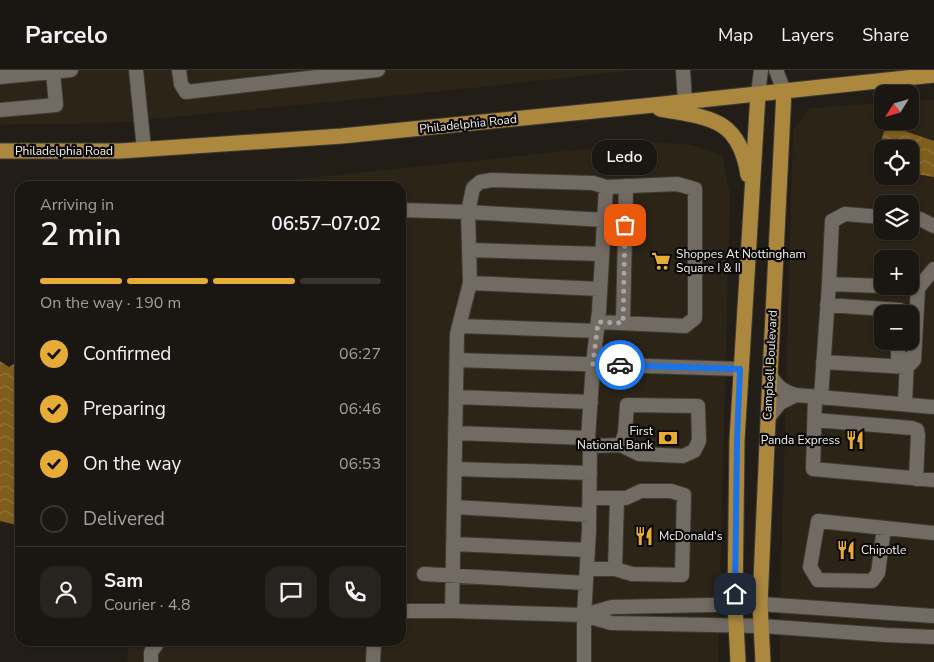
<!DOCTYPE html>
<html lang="en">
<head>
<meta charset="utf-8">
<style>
  body { margin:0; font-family:"Nunito Sans",sans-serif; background:#27231f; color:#f1f3f6; height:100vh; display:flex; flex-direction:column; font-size:19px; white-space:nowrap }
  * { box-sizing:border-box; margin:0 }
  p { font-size:16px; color:#9f9f9f }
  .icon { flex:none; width:28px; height:28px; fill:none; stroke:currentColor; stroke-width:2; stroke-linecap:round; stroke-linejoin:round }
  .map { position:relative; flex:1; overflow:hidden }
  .side { position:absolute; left:15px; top:111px; width:391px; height:465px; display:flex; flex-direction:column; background:#1a1611; border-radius:15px; box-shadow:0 1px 4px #0004,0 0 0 1px #383531 }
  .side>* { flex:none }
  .needle { width:32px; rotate:233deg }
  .tools { position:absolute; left:874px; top:15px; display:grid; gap:10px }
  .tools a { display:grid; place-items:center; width:45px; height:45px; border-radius:10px; background:#1a1611; box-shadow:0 1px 4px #0004,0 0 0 1px #383531; font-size:25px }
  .pin { position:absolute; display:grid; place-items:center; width:42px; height:42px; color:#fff; margin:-21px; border-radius:10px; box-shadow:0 2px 8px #0006 }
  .courier { position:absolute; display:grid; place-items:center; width:50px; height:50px; margin:-25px; border:4px solid #1a73e8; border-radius:50%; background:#fff; color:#222; box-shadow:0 1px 6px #0007 }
  .bubble { position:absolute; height:35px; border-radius:15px; background:#1a1611; box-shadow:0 1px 4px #0004,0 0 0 1px #383531; font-size:16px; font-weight:600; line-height:35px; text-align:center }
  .overview em { font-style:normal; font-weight:600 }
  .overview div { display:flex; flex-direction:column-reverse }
  .overview { display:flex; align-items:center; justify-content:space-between; height:85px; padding:0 25px }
  h1 { font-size:32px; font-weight:600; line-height:38px }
  .bar { display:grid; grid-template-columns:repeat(4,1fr); gap:8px 5px; align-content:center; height:60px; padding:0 25px }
  .bar i { height:6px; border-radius:4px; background:#383531 }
  .bar .current { background:#e7ac36 }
  .bar p { grid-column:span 4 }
  .line { display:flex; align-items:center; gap:12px; padding:0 25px; border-top:1px solid #383531 }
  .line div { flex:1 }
  .round { display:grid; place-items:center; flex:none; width:52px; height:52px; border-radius:15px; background:#27231f }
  ol { padding:0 25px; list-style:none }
  li { display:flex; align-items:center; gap:15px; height:55px }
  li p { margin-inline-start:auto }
  li .icon { padding:5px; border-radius:50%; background:#e7ac36; color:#111; stroke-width:4 }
  li:last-child { color:#9f9f9f }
  li i { width:28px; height:28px; border:2px solid #383531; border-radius:50% }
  header { display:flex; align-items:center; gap:30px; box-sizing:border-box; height:70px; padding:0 25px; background:#1a1611; border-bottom:1px solid #383531 }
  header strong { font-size:24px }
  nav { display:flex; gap:28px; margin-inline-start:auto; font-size:18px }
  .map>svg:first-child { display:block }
  .built { fill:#2b2417; fill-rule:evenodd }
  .water { fill:url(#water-waves) }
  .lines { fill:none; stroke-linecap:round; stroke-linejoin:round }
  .minor-casing { stroke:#3f3b36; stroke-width:16 }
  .major-casing { stroke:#3f3b36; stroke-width:17 }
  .minor { stroke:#716b63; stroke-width:14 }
  .major { stroke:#ac883f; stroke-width:15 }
  .done { stroke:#a9a6a0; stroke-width:5; stroke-dasharray:0 9 }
  .route { stroke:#1a73e8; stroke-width:6 }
  .labels { text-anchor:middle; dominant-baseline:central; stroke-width:4.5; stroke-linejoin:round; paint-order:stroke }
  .street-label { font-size:12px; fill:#f2efea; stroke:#0a0806 }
  .poi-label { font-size:12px; fill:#f2efea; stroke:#0a0806; text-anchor:start }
</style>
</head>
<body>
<header>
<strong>Parcelo</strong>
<nav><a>Map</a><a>Layers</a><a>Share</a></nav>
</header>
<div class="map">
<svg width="934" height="592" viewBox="0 0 934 592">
  <defs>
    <pattern id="water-waves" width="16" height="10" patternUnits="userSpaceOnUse" patternTransform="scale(1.25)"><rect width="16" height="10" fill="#7e5d1d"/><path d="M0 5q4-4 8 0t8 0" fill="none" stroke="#91753e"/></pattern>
  </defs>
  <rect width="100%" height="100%" fill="#221e17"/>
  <!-- built -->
  <path class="built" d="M0,0h636l-173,19 -352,34 -111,2z
    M934,30v562h-154v-52l13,-481 17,-21 72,-5v18h28v-20zM882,79h28v27h-28zM882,134h28v27h-28zM882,189h28v27h-28zM882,244h28v27h-28z
    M654,72l37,3 31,10 8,39 -12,468h-591l2,-21h272v-455h-172z"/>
  <!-- water -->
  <path class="water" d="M893,57l41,14v36l-24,-4v-24h-28v21h-1c-4,-15 -1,-25 3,-39z
    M20,290v165l-8,-1 -12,-3v-160l9,6z"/>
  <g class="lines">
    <!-- minor casing -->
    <g class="minor-casing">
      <path id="minor" d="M136,0l8,79
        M179,0l2,14 5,8 192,-22
        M683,0l2,32
        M776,0l8,21
        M0,7l53,-5
        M758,24l3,-24
        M0,40l56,-5 -3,-33 18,-2
        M401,140l67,2 2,71 -13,51 -5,277
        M910,148l10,1 14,7
        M469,180l133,4
        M470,213l130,6
        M829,214l53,2
        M885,216l33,2
        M827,235l73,5 4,4
        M598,252l87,4 10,-8v-129l-18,-5 -71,3 -13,-4 -101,-3 -12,2 -7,6 -5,24 136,8
        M623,253l3,-137
        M459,256l138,5
        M898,271v16l9,10
        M457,290l283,9
        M823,292l84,5
        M907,297l7,-7 4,-72 16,-19
        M770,305c7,11 13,17 26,20l138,12
        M456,327l135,5
        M815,327l-2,72 121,11
        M821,327l8,-113 3,-63 13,-7 37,3
        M905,334l2,-45
        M768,348l12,-15 16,-8
        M815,350l97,8 5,2 1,5 -2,44
        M455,363l133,5
        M590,376l31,-1 18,9 44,2 11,-5 5,-10 -1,-35 -71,-1 -2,28 -4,12
        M455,399l135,4
        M454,437l135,8
        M884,458l-6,45 -6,8 -54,-1 -8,-13 8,-46 116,12
        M453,474l135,6
        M587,499h28l17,5 50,1 2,-80 -13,-4h-30l-15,7h-36
        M615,499l2,-71
        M424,504l162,9
        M401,541h51l132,4 27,8 150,3 125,9 48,2
        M584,545l28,-8 148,-3 174,12
        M151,592v-10l8,-11
        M373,592l1,-21
        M584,592v-47l5,-84 1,-85 -2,-8 5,-74 6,-53 7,-124"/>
    </g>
    <!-- major casing -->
    <g class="major-casing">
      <path id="major" d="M660,39c49,9 79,8 88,66
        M0,81h120l222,-15 302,-30 290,-31
        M738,592l-3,-58 2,-164 21,-346
        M763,592l-3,-58 10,-229 14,-284"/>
    </g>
    <!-- minor -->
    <use href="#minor" class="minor"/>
    <!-- major -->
    <use href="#major" class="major"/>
  </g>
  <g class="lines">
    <!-- done -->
    <path class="done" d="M620,295l-27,-1 5,-42 25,1 2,-98"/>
    <!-- route -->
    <path class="route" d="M620,295l120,4 -3,71 -2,154"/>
  </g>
  <!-- icons -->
  <defs>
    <g id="supermarket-bare" transform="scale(1.5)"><path d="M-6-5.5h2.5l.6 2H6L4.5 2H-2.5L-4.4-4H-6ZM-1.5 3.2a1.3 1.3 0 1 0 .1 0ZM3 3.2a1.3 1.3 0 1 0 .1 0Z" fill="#e7ac36" stroke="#0a0806" stroke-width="2.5" paint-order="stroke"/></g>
    <g id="bank-bare" transform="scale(1.5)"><path d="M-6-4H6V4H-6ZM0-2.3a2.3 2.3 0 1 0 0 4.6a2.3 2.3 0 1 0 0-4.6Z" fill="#e7ac36" stroke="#0a0806" stroke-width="2.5" paint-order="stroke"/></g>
    <g id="restaurant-bare" transform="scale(1.5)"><path d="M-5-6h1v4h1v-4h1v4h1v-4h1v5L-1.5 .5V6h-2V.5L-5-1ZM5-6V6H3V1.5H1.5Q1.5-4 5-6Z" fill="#e7ac36" stroke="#0a0806" stroke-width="2.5" paint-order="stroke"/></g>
  </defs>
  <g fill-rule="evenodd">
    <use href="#supermarket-bare" x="661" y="191"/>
    <use href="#bank-bare" x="668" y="368"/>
    <use href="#restaurant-bare" x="855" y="370"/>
    <use href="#restaurant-bare" x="644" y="466"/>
    <use href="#restaurant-bare" x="846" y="480"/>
  </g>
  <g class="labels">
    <!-- street labels -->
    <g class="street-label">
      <text transform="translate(468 54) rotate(-6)">Philadelphia Road</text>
      <text x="64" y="81">Philadelphia Road</text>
      <text transform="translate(770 295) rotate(-87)">Campbell Boulevard</text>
    </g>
    <!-- poi labels -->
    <g class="poi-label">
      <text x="676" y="184">Shoppes At Nottingham<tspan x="676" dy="14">Square I &amp; II</tspan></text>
      <text x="653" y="361" text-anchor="end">First<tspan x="653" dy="14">National Bank</tspan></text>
      <text x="840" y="370" text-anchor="end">Panda Express</text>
      <text x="659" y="466">McDonald's</text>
      <text x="861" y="480">Chipotle</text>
    </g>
  </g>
</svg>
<div class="tools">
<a><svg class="needle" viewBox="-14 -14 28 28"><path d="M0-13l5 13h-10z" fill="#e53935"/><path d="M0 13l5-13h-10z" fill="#9f9f9f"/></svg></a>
<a><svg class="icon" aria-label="locate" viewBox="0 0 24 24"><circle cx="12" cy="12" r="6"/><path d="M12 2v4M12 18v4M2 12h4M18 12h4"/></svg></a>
<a><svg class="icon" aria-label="layers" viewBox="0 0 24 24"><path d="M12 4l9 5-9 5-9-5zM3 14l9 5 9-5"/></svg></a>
<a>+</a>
<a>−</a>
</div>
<div class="pin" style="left:625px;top:155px;background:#ea580c"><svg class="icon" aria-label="bag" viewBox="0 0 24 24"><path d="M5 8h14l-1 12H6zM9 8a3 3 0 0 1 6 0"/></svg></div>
<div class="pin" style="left:735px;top:524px;background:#1f2937"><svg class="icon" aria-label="home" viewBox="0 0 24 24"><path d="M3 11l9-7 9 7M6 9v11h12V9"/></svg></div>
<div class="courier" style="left:620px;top:295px"><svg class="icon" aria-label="car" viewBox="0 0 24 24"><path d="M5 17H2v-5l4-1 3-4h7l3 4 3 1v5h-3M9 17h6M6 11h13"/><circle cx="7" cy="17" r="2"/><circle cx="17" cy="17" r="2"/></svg></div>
<div class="bubble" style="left:592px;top:70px;width:65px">Ledo</div>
<section class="side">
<div class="overview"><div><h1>2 min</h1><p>Arriving in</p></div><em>06:57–07:02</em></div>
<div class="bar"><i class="current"></i><i class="current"></i><i class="current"></i><i></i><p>On the way · 190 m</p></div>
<ol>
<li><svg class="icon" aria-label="check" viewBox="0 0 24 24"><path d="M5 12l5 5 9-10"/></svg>Confirmed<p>06:27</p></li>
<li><svg class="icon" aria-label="check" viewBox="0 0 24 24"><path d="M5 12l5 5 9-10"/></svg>Preparing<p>06:46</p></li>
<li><svg class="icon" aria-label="check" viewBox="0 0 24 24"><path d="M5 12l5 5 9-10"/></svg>On the way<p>06:53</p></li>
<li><i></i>Delivered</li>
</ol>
<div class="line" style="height:90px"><a class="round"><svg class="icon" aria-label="person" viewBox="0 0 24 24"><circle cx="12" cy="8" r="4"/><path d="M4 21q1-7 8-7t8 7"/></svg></a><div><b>Sam</b><p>Courier · 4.8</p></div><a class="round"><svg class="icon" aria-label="chat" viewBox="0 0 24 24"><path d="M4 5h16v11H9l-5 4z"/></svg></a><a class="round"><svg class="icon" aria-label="phone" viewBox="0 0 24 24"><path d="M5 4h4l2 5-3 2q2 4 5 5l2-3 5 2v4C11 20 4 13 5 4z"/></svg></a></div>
</section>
</div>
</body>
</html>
